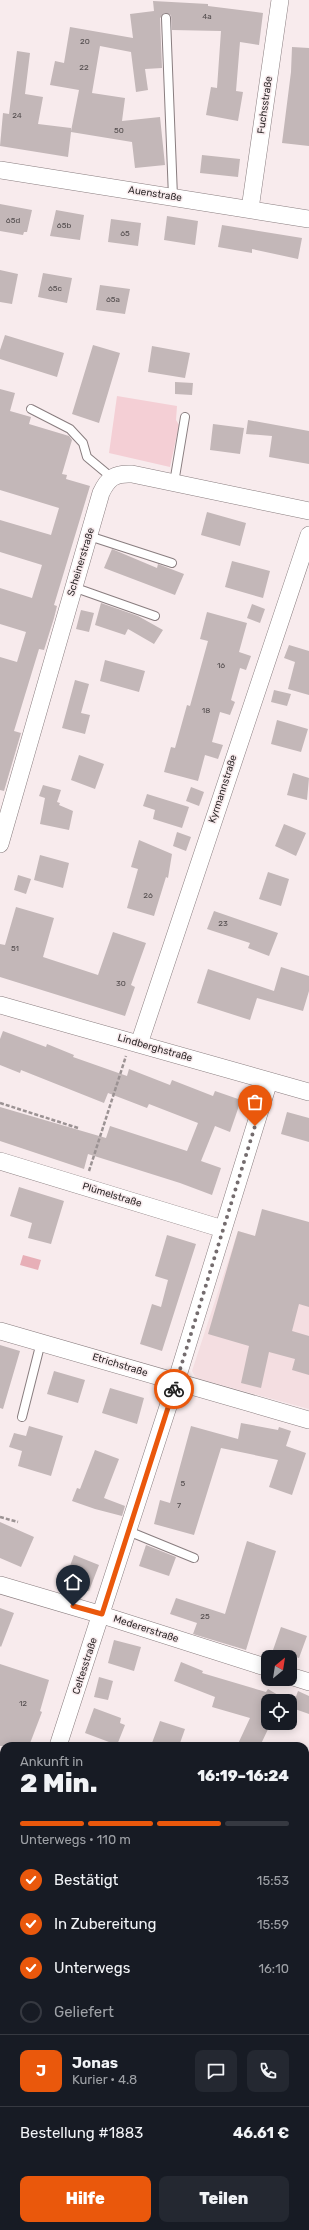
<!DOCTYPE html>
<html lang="de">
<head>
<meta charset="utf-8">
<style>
  body { margin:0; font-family:Rubik,sans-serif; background:#242831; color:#f1f3f6; height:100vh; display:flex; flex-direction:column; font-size:15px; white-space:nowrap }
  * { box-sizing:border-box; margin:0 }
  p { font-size:13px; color:#9ea1a6 }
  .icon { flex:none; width:22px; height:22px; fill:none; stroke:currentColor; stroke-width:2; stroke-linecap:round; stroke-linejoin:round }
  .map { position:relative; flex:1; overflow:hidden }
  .side { position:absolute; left:0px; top:1742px; width:309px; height:488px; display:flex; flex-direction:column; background:#171b24; border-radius:12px 12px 0 0; box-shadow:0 2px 10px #0003 }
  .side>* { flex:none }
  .needle { width:26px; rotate:30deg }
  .buttons { position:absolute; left:261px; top:1650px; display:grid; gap:8px }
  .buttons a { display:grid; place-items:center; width:36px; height:36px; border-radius:8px; background:#171b24; box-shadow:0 2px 10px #0003; font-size:20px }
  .pin { position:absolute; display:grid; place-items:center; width:34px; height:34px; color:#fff; margin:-41px -17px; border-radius:50% 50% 50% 0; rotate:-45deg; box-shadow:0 0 4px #0007 }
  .pin .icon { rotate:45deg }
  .courier { position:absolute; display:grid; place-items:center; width:40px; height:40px; margin:-20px; border:3px solid #ea580c; border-radius:50%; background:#fff; color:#222; box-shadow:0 1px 5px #0007 }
  .head em { font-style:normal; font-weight:800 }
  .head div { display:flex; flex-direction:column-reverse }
  .head { display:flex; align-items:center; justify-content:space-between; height:68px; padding:0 20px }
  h1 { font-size:26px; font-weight:800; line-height:30px }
  .bar { display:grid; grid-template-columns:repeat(4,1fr); gap:6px 4px; align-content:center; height:48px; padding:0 20px }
  .bar i { height:5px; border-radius:3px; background:#363941 }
  .bar .current { background:#ea580c }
  .bar p { grid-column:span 4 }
  .line { display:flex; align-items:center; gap:10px; padding:0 20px; border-top:1px solid #363941 }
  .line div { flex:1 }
  .round { display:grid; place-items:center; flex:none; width:42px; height:42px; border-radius:8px; background:#242831 }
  ol { padding:0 20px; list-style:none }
  li { display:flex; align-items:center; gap:12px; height:44px }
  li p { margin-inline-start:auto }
  li .icon { padding:4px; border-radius:50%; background:#ea580c; color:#fff; stroke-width:4 }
  li:last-child { color:#9ea1a6 }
  li i { width:22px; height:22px; border:2px solid #363941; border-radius:50% }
  .primary-button { display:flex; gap:8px; margin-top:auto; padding:8px 20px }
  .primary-button a { flex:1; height:46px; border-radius:8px; background:#ea580c; color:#fff; font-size:16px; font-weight:800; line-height:46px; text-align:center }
  .primary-button a+a { background:#242831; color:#f1f3f6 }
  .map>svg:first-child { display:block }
  .built { fill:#f4dee1 }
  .green { fill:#f4cfd5 }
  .water { fill:#e7afb7 }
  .building { fill:#c3b7b8 }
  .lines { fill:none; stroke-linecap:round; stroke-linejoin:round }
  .service-casing { stroke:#897d7f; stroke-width:10 }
  .minor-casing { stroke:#897d7f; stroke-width:18 }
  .tertiary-casing { stroke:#897d7f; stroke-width:22 }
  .path { stroke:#9b9293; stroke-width:2.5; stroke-dasharray:4 2; stroke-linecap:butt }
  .service { stroke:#fff; stroke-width:8 }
  .minor { stroke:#fff; stroke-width:17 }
  .tertiary { stroke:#fff; stroke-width:21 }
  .done { stroke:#746c6e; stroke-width:4; stroke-dasharray:0 7.2 }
  .route { stroke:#ea580c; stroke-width:5 }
  .labels { text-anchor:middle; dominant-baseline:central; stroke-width:3; stroke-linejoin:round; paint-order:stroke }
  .number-label { font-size:8px; fill:#524c4d }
  .street-label { font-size:10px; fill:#2d2829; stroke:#f8ebed }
</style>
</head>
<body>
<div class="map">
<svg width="309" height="2230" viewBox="0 0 309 2230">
  <rect width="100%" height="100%" fill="#f8ebed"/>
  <!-- built -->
  <path class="built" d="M238,1231l71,21v157l-113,-31 -4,-7z"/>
  <!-- green -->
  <path class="green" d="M117,396l60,10 -1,14 3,5 -9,42 -61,-14z
    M0,1985l4,2v132l-4,-3z
    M309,1989v90l-4,1v-90z"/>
  <!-- water -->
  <path class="water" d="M23,1255l18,5 -3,10 -18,-5z"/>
  <!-- building -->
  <path class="building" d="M153,1l55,3v2l55,7 -4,32 -19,-3 -4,49 7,1 -5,29 -32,-6 5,-28 6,1 4,-57 -49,-1 -1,-15 -6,-2 -5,5 2,50 -17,1 3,21 -12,2 -5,-40 -31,-6 -8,47 33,5 -3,23 38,-4 5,48 -30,3 -3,-26 -61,-10 -3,25 -68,-11 3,-33 6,1 8,-63 13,2 -5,41 18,3 -5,27 33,4v3l8,-41 -29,-5 5,-24 9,2 6,-36 63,11 -3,-24 24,-3z
    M292,47l17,1v98l-27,-3 9,-71z
    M202,155l38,4 -2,18 -38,-4z
    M0,204l32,6 -5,22h-3l-1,3 -23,-4z
    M56,210l28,5 -4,25 -30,-4z
    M167,216l31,5 -3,24 -31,-5z
    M111,219l30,4 -3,23 -30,-4z
    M222,225l80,13 -4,21 -46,-10v4l-34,-6z
    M0,270l18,4 -6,30 -12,-2z
    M43,273l29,5 -5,25 -29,-6z
    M100,285l30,4 -5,25 -29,-4z
    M5,335l59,18 -7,24 -57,-18v-9z
    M93,345l27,8 -21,70 -27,-9z
    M152,346l38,7 -5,25 -37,-6z
    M175,382l18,1 -1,12 -17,-1z
    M0,389l15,4 -5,18 21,6 -2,7 40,12 3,4 -10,34 5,1 -1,4 24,7 -36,119 3,1 -3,12 -10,32 -5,-1 -25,82 7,2 -17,58 -4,-1v-133l17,5 9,-30 -26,-8v-36l32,10 10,-33 -42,-13v-32l51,15 8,-27 -59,-18z
    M248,420l61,11v33l-40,-7 3,-21 -26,-2z
    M213,424l31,4 -4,26 -30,-4z
    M207,512l39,11 -6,23 -39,-11z
    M112,549l45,19 1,-4 26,10 -9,21 -71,-27z
    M232,561l38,10 -7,27 -38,-11z
    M101,603l37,13 25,14 -9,14 -26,-15 -3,6 -30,-10z
    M252,604l13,5 -5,14 -13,-5z
    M81,610l13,3 -5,19 -13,-3z
    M207,612l40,11 -8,29 12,4 -5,14 -6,-2 -9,32 4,2 -5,13 -10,-3 -8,30 11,3 -5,14 -13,-4 -7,26 -34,-9 7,-25 4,1 12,-43 3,1 18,-65 -8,-2z
    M289,645l20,6v44l-21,-6 7,-27 -11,-4z
    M105,660l40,11 -6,21 -39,-11z
    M75,680l14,4 -8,29 9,2 -5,19 -23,-6z
    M274,690l17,4 -4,12 -16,-4z
    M277,720l31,9 -7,23 -30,-8z
    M79,755l25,9 -9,25 -24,-9z
    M293,773l16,5 -2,22 -20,-5z
    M43,785l18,5 -4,12 3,1 -1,2 14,6 -4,19 -29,-6 5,-26 -6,-2z
    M191,787l13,5 -5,14 -13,-5z
    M147,794l42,13 -7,21 -29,-9 2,-9 -12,-4z
    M284,824l22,9 -10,23 -21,-10z
    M177,832l14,5 -5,14 -13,-5z
    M139,840l33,14 -4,24 -2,-1 -12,39 -27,-8 11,-39 -7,-2z
    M40,855l29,8 -6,25 -29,-8z
    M268,872l21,7 -8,27 -22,-7z
    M18,875l13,4 -5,15 -12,-4z
    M16,907l38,11 -11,39 55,18 15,-43 33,11 -15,42 4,2 -10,29 -125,-39v-33l5,1z
    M214,911l64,22 -9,23 -21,-8 2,-5 -43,-14z
    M281,967l28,9v15l-6,20 -46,-13 -7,22 -53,-17 11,-34 66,22z
    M3,1031l43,16 1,-3 27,11 -1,2 54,19 2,-7 41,16 2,-5 41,16 2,-5 26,9 -11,32 -15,-6 -14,35 20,7 -9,27 -32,-12 -92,-29 -4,15 -84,-28v-34l106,31 4,-12 77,25 11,-28 -49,-19 -2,4 -39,-15 -4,10 -83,-33 -1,3 -20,-8v-26z
    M287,1112l22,6v24l-28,-8z
    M19,1187l45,14 -13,43 -23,-6 4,-15 -22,-7z
    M262,1209l47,13v85l-10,-3 -7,27 17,5v39l-17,-5 3,-11 -26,-7 -8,36 -20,-5 8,-37 -41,-12 30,-103 17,5z
    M167,1235l29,9 -34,107 -22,-7 12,-40 9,3 7,-27 -13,-4z
    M0,1345l20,6 -17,58 -3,-1z
    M54,1371l31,9 -7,23 -31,-9z
    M110,1388l34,10 -7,26 -35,-11z
    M241,1423l37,7 1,-3 12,4 -5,15 20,7 -14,42 -23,-8 9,-27 -57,-12 -27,87 -40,-11 6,-24 10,3 21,-77 47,13z
    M29,1426l34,10 -12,40 -33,-10 4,-15 -13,-4 5,-14 12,3z
    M95,1450l24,9 -15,39 21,8 -3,10 -27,-7 -23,-8 5,-13 3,1z
    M0,1522l34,15 -13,30 -21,-9z
    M247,1541l29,10 -30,99 -53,-16 4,-11 -27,-9 6,-16 49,16z
    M146,1545l30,12 -7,19 -30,-10z
    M74,1555l25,10 -10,26 -25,-9z
    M0,1608l14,5 -13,34 -1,-1z
    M281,1627l26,9 -8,22 -26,-8z
    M114,1640l27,7 -7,24 -26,-8z
    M181,1662l22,9 -1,2 64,19 2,-3 15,9 -2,3h-13v22h3l-11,23h-23l13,-28 -38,-11 3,-10 -41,-16z
    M0,1664l49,16 -9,31 2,1 -13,34h-29z
    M99,1677l14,4 -5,19 -14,-3z
    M298,1691l11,5v18l-17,-6z
    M94,1708l27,10 -1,5 5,2 -8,20 -32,-12z
    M160,1721l25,8 -6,17h-17l-10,-3z"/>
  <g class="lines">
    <!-- service casing -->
    <g class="service-casing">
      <path id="service" d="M166,18l7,179
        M31,409l39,20 13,14 4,14 24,20
        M174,483l11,-66
        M89,536l83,27
        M73,587l82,29
        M22,1417l19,-75
        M128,1531l66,27
        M0,1848l4,1"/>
    </g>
    <!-- minor casing -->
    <g class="minor-casing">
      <path id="minor" d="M0,170l309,49
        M250,209l30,-209
        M0,844l101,-351c7,-15 14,-20 31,-19l177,37
        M0,1005l309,87
        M139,1044l170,-509
        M0,1161l223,68
        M0,1331l309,89
        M0,1585l102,30 166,53
        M290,1676l19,6
        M58,1746l118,-364 93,-301
        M305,1836l4,1
        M0,1916l4,-11
        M305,1923l4,-11
        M0,1974l4,1
        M305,1980l4,-1
        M0,2195l4,-6
        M183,2230l2,-4"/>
    </g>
    <!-- tertiary casing -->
    <g class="tertiary-casing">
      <path id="tertiary" d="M0,2137l4,2
        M305,2193l4,1"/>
    </g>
    <!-- path -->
    <path class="path" d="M0,1103l78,25
      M89,1171l37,-115
      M0,1517l18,5
      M0,2089l4,3"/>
    <!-- service -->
    <use href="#service" class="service"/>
    <!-- minor -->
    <use href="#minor" class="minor"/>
    <!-- tertiary -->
    <use href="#tertiary" class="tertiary"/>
  </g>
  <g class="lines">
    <!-- done -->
    <path class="done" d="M174,1389l81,-263"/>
    <!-- route -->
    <path class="route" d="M73,1606l29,8 72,-225"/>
  </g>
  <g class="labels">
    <!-- number labels -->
    <g class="number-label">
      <text x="207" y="16">4a</text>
      <text x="85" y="41">20</text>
      <text x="84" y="67">22</text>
      <text x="17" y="115">24</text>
      <text x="119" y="130">50</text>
      <text x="13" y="220">65d</text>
      <text x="64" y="225">65b</text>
      <text x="125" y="233">65</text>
      <text x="55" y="288">65c</text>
      <text x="113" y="299">65a</text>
      <text x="221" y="665">16</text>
      <text x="206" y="710">18</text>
      <text x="148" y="895">26</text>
      <text x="223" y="923">23</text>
      <text x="15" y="948">51</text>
      <text x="121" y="983">30</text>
      <text x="183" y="1483">5</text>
      <text x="179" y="1505">7</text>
      <text x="205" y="1616">25</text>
      <text x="23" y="1703">12</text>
    </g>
    <!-- street labels -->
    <g class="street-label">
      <text transform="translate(265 105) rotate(-82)">Fuchsstraße</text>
      <text transform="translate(155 194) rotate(9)">Auenstraße</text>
      <text transform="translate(81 562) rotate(-73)">Scheinerstraße</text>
      <text transform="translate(223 789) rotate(-72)">Kyrmannstraße</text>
      <text transform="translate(155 1048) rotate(16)">Lindberghstraße</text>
      <text transform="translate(112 1195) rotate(17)">Plümelstraße</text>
      <text transform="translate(120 1365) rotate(17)">Etrichstraße</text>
      <text transform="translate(146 1629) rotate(18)">Medererstraße</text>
      <text transform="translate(85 1666) rotate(-72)">Celtesstraße</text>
    </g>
  </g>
</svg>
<div class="buttons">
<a><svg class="needle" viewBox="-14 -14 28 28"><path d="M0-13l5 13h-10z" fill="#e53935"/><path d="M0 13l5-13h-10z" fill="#9ea1a6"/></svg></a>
<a><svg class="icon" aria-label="locate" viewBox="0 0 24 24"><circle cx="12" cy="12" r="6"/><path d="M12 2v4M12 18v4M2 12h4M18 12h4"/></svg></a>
</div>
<div class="pin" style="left:255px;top:1126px;background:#ea580c"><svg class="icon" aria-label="bag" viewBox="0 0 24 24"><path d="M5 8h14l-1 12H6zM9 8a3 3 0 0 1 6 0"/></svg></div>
<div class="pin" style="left:73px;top:1606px;background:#1f2937"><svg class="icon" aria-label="home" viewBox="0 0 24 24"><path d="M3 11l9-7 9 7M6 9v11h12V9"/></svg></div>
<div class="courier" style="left:174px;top:1389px"><svg class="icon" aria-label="bike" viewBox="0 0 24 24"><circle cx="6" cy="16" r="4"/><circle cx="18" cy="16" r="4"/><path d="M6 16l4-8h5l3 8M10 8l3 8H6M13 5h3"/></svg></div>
<section class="side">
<div class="head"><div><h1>2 Min.</h1><p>Ankunft in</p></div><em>16:19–16:24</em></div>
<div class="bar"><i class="current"></i><i class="current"></i><i class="current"></i><i></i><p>Unterwegs · 110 m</p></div>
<ol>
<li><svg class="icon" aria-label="check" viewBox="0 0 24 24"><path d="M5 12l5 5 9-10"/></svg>Bestätigt<p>15:53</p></li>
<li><svg class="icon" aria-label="check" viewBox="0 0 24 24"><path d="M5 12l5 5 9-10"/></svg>In Zubereitung<p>15:59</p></li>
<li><svg class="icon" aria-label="check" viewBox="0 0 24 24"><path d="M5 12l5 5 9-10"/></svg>Unterwegs<p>16:10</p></li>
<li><i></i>Geliefert</li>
</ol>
<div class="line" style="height:72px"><b class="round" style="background:#ea580c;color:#fff">J</b><div><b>Jonas</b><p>Kurier · 4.8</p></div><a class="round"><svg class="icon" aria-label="chat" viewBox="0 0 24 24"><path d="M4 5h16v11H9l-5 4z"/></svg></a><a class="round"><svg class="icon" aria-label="phone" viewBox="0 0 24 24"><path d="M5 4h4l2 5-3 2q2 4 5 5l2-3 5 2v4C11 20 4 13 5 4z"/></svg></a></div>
<div class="line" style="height:52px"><div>Bestellung #1883</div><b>46.61 €</b></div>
<div class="primary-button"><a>Hilfe</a><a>Teilen</a></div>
</section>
</div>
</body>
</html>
